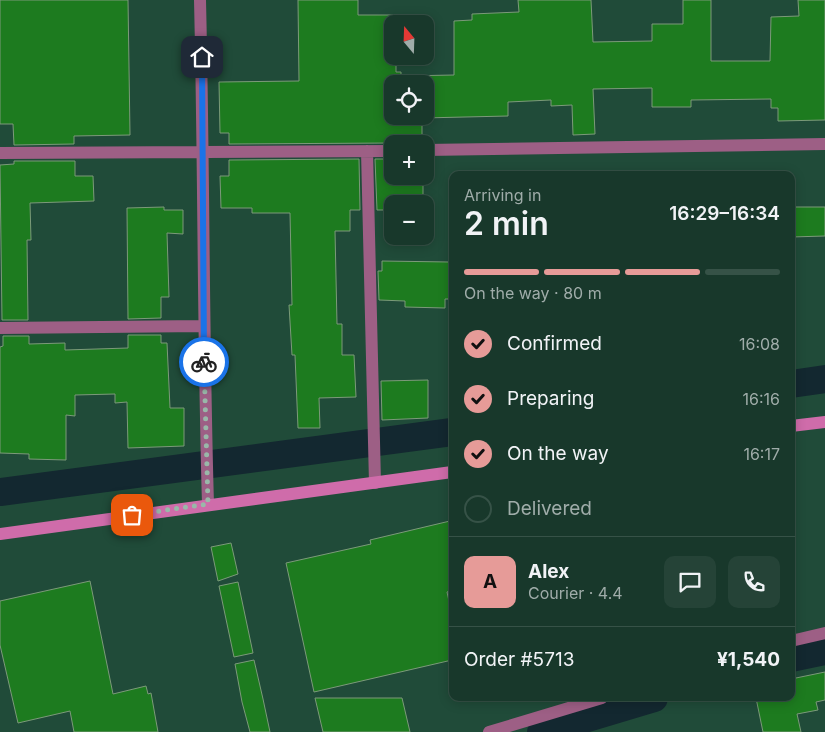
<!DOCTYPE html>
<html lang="en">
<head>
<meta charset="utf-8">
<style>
  body { margin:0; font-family:Inter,sans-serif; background:#254337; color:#f1f3f6; height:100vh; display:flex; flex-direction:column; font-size:19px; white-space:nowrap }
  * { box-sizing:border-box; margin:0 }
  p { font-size:16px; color:#9faca9 }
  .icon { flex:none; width:28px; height:28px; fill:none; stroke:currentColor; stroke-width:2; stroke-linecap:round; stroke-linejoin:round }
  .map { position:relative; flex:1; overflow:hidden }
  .drawer { position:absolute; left:449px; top:171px; width:346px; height:530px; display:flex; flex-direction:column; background:#18382b; border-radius:10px; box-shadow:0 2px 12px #0003,0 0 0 1px #365247 }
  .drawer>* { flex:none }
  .needle { width:32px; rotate:341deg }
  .buttons { position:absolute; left:384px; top:15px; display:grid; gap:10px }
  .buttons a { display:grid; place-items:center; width:50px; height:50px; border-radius:10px; background:#18382b; box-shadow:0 2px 12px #0003,0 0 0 1px #365247; font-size:25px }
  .pin { position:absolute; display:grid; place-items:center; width:42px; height:42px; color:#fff; margin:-21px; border-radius:10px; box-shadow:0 2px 8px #0006 }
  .courier { position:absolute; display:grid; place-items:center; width:50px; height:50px; margin:-25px; border:4px solid #1a73e8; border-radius:50%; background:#fff; color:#222; box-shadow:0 1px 6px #0007 }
  .headline em { font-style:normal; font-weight:600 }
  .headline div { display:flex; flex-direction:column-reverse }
  .headline { display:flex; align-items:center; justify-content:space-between; height:85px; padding:0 15px }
  h1 { font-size:32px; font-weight:600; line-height:38px }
  .bar { display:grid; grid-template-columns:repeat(4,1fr); gap:8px 5px; align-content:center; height:60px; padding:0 15px }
  .bar i { height:6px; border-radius:4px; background:#365247 }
  .bar .active { background:#e69b98 }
  .bar p { grid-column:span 4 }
  .line { display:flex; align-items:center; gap:12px; padding:0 15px; border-top:1px solid #365247 }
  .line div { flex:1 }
  .round { display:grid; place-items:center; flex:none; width:52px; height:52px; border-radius:10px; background:#254337 }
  ol { padding:0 15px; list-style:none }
  li { display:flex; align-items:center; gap:15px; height:55px }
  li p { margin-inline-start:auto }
  li .icon { padding:5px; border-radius:50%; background:#e69b98; color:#111; stroke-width:4 }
  li:last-child { color:#9faca9 }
  li i { width:28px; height:28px; border:2px solid #365247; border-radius:50% }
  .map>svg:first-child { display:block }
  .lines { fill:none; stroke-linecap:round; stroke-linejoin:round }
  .canal { stroke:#132830; stroke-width:28 }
  .building { fill:#1d7b1f; stroke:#7c9a7a; fill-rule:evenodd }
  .street { stroke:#9d5f85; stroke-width:12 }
  .secondary { stroke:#cf6caa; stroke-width:12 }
  .done { stroke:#99b8a9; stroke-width:5; stroke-dasharray:0 9 }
  .route { stroke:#1a73e8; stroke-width:6 }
</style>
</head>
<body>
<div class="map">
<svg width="825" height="732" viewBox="0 0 825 732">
  <rect width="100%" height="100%" fill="#204b39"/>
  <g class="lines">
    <!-- canal -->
    <path class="canal" d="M791,384l34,-5
      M0,492l452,-60
      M791,658l34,-7
      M541,732l113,-34"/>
  </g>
  <!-- building -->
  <path class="building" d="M0,0h128l2,135 -56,1v8l-60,1 -1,-21h-13z
    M298,0h60v15h35l-1,41h4v16h5v4l53,-1v-54l18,-1v-6l47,-2 -1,-12h73l2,42 59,-1v-17h31v-24h28v61h59l1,-44 28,-1 -1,-16h27v120l-47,1v-13h-7v-9l-80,1v7h-39v-19l-59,1 2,45 -22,1 -1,-30 -21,1v-6l-43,2v14l-86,2v18h-30v7l-163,1v-11h-9l-1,-51 80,-1zM392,84h33v32h-33z
    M359,159l1,51h-10v21h-15l2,93h5v31h12l2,42 -37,1 1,30h-22l-3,-73h-3l-3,-50h3l-2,-92h-38v-5h-31l-1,-32h9v-16z
    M375,159h17v17h31v28h-31v6h-15z
    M14,161h61v15h18l1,25 -64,2 1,37h-4l1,80h-26l-2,-155 14,-1z
    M164,207v3h19v24l-16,-1 2,64h-8v21l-33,1 -1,-111z
    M791,207h34v29l-34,1z
    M382,261l67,1 1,37h-5v9l-40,-1v-6l-26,-1 -1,-29h4z
    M128,335h33v8h6l3,65h14v38l-56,2 -1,-46 -12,1v-9l-40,1v21l-9,-1v45l-37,-1v-5l-29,-1v-106l3,-1v-10h26v8l36,-1v7l63,-2z
    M428,380v38l-46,2 -1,-39z
    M450,521l2,13v56l-5,2 5,23v45l-138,32 -28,-129 85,-19 -1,-4z
    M231,543l7,31 -20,7 -7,-34z
    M90,581l23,113 33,-8 2,8 3,-1 7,39h-84l-4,-21 -52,12 -18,-78v-44z
    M238,582l15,71 -19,4 -15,-71z
    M254,660l9,39 7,33h-20l-8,-30 -7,-38z
    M825,672v28l-9,2 2,8 -21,4 4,18h-38l-7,-34h35v-19z
    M315,698h87l8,34h-87z"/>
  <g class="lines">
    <!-- street -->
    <path class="street" d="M200,0c4,168 3,336 8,504
      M425,150l400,-6
      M367,151l8,332
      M0,153l392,-2
      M0,328l203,-2
      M791,641l34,-8
      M489,732l113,-34"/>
    <!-- secondary -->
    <path class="secondary" d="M791,426l34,-4
      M0,534l452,-62"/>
  </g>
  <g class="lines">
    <!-- done -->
    <path class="done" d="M132,515l76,-11 -4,-142"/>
    <!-- route -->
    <path class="route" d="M202,57l2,305"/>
  </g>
</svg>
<div class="buttons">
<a><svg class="needle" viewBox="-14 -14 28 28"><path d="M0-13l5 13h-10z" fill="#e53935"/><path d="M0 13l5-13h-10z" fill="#9faca9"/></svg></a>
<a><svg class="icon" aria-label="locate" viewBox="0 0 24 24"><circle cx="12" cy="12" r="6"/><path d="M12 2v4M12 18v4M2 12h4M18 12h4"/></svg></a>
<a>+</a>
<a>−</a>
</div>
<div class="pin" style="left:132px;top:515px;background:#ea580c"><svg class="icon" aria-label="bag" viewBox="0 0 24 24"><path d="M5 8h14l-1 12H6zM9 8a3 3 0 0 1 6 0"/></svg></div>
<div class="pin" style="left:202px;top:57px;background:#1f2937"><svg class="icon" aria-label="home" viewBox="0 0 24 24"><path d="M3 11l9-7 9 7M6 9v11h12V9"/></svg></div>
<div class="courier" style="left:204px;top:362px"><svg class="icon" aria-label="bike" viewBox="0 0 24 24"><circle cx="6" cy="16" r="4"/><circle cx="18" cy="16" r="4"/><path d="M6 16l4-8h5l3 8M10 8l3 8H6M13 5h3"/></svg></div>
<section class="drawer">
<div class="headline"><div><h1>2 min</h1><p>Arriving in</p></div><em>16:29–16:34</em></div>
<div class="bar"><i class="active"></i><i class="active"></i><i class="active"></i><i></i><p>On the way · 80 m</p></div>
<ol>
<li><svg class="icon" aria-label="check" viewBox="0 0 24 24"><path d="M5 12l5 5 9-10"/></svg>Confirmed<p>16:08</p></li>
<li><svg class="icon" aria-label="check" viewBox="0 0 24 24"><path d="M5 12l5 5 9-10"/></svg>Preparing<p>16:16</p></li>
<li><svg class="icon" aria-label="check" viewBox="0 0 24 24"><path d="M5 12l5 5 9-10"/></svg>On the way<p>16:17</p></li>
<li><i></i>Delivered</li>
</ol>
<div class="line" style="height:90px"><b class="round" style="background:#e69b98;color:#111">A</b><div><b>Alex</b><p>Courier · 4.4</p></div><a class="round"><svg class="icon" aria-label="chat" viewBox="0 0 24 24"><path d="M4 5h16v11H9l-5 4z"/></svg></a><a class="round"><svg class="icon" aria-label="phone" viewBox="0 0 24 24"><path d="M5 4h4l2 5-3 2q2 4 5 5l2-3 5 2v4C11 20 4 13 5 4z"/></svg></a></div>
<div class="line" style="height:65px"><div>Order #5713</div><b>¥1,540</b></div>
</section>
</div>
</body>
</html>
